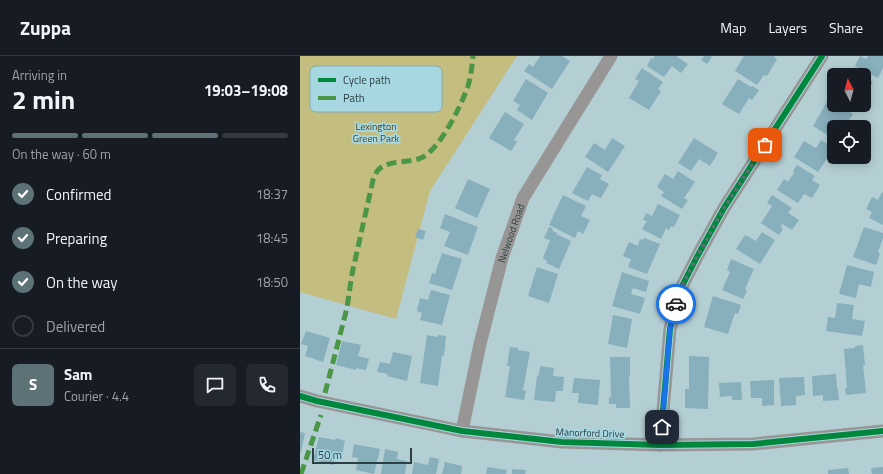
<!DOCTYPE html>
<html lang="en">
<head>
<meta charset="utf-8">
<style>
  body { margin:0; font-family:"Titillium Web",sans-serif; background:#242831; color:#f1f3f6; height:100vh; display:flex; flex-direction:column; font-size:15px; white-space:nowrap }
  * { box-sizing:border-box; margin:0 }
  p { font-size:13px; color:#9ea1a6 }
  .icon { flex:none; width:22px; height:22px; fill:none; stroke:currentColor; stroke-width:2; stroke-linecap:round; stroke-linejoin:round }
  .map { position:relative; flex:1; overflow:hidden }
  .drawer { display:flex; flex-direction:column; background:#171b24; width:300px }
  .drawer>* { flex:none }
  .needle { width:26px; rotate:354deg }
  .tools { position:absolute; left:527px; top:12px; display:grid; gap:8px }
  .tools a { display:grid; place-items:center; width:44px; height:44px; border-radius:6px; background:#171b24; box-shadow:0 2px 10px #0003; font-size:20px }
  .scale { position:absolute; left:12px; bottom:10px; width:100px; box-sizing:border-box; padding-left:4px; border:2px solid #2c4044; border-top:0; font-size:11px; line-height:14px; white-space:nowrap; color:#2c4044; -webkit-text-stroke:3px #a7d7e1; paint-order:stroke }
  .pin { position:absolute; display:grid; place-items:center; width:34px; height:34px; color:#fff; margin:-17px; border-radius:8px; box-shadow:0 2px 6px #0006 }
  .courier { position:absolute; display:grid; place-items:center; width:40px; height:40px; margin:-20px; border:3px solid #1a73e8; border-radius:50%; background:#fff; color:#222; box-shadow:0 1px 5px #0007 }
  .head em { font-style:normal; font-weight:700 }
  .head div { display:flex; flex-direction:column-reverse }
  .head { display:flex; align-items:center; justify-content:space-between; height:68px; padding:0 12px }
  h1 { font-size:26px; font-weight:700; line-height:30px }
  .bar { display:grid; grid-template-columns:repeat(4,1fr); gap:6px 4px; align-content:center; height:48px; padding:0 12px }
  .bar i { height:5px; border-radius:3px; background:#363941 }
  .bar .active { background:#5c7276 }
  .bar p { grid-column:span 4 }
  .line { display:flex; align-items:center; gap:10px; padding:0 12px; border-top:1px solid #363941 }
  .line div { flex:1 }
  .round { display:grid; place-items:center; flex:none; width:42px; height:42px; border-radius:6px; background:#242831 }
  ol { padding:0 12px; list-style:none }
  li { display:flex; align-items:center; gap:12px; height:44px }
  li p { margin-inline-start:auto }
  li .icon { padding:4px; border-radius:50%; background:#5c7276; color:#fff; stroke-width:4 }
  li:last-child { color:#9ea1a6 }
  li i { width:22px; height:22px; border:2px solid #363941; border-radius:50% }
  header { display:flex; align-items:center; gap:24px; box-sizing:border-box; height:56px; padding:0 20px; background:#171b24; border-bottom:1px solid #363941 }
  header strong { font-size:19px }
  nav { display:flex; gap:22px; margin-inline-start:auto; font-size:14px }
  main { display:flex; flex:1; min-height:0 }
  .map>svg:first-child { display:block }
  .green { fill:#c4bd80 }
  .building { fill:#87afbc }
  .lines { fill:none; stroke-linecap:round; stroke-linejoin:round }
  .minor { stroke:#979695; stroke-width:13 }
  .quiet { stroke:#4b9546; stroke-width:5; stroke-dasharray:10 5; stroke-linecap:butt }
  .cycleway-casing { stroke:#a7d7e1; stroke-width:8 }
  .cycleway { stroke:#00873e; stroke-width:6 }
  .done { stroke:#5c7276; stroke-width:4; stroke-dasharray:0 7.2 }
  .route { stroke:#1a73e8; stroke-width:5 }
  .labels { text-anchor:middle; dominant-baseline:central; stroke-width:3.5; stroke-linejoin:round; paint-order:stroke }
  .park-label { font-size:10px; fill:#534413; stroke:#a7d7e1 }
  .street-label { font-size:10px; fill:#2c4044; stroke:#a7d7e1 }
  .key { fill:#a7d7e1; stroke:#82aab2; stroke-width:1 }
  .key-label { font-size:11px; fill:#2c4044 }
</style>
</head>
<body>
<header>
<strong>Zuppa</strong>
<nav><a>Map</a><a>Layers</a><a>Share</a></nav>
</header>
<main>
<section class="drawer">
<div class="head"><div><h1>2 min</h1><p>Arriving in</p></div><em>19:03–19:08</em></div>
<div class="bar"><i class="active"></i><i class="active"></i><i class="active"></i><i></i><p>On the way · 60 m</p></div>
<ol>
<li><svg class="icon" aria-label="check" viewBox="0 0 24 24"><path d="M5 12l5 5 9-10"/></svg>Confirmed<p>18:37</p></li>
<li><svg class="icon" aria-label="check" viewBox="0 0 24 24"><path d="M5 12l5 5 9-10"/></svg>Preparing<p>18:45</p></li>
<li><svg class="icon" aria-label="check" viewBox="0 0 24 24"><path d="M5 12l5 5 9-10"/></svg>On the way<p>18:50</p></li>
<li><i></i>Delivered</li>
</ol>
<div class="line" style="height:72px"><b class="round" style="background:#5c7276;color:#fff">S</b><div><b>Sam</b><p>Courier · 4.4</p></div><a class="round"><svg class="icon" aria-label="chat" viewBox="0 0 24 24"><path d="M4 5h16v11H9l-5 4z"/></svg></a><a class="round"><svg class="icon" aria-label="phone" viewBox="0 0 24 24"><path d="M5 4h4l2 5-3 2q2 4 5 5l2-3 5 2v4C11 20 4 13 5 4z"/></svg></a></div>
</section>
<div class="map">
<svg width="583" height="418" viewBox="0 0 583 418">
  <rect width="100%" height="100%" fill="#b4cfd4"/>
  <!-- green -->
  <path class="green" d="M0,0h217l-87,135 -34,128 -96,-27z"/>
  <!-- building -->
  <path class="building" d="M240,0h22l8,5 -18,28 -28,-18 5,-7 4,3z
    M355,0h23l-1,1 11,7 -7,9 -9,-7 -8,11 -17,-11 4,-8 2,1z
    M404,0h6l2,1 -5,7 -6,-4z
    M444,0h29l4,3 -10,17 -3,-1 -7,10 -22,-14z
    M560,0l6,3 2,-3h15v12l-5,10 -23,-12z
    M342,12l21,14 -5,7 3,2 -12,19 -20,-12 10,-17 -4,-2z
    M555,15l7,4h-10z
    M564,20l9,6 -9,15z
    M226,23l22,14 -16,27 -15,-10 3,-5 -7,-4z
    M438,23l13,8 1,-1 7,4 -7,10 -3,-2 -10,16 -17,-10z
    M529,42l5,3v4h4l15,9 -5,8 9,5h-23v12l-21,-13z
    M205,56l19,12 -10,16 3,2 -6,9 -22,-13z
    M312,82l13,8 -17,26 -23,-15 9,-14 11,7z
    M394,82l24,15 -8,13 -11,-7 -8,12 -13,-8z
    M521,84l13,8 -16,24 -24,-15 10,-16 12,7z
    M497,109l18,11 -3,4 8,5 -8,13 -8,-4 -6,9 -21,-13 7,-11 4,3 6,-9 -1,-2z
    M287,111l15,8 -2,4 9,5 -8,14 -9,-4 -4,7 -16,-8z
    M378,115l17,11 -11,16 4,2 -6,9 -21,-13 3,-4 -7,-5 8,-13 8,5z
    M168,123l22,10 -13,29 -22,-10z
    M582,136l1,1v32l-14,-7 3,-6 -6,-3 6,-12 6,3z
    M263,139l23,11 -5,10 9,4 -7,14 -5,-3 -3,7 -26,-13z
    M472,139l20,13 -4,5 11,7 -7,10 -10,-6 -1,3 2,2 -4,6 -18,-12 11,-17 -5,-3z
    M358,148l22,11 -6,12 -3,-1 -2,4 -3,-2 -5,11 -19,-10 5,-8 -4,-1 3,-7 6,3z
    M145,158l33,13 -10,28 -24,-9 6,-14 -10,-4z
    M249,171l3,1 1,3 4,2 -1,1 15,7 -12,28 -13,-6 1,-2 -4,-3 7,-18 -6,-2z
    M564,171l19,6v5l-5,14 2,2 -4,11 -23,-8z
    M118,173l8,2 -3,9 -8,-3z
    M462,176l13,8 -15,24 -24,-15 9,-14 11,6z
    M344,182l16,6 -13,30 -19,-7 3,-8 -8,-3 6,-14 9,4 2,-7 3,1z
    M142,197l20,6 -10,31 -23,-7 3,-10 3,1z
    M431,203l23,10 -9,20 2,2 -4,8 -21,-9 8,-18 -3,-2z
    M547,209l27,7 -3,15 -12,-3 -3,14 -17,-4z
    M237,211l21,7 -9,29 -21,-7z
    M322,216l27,9 -3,11 -13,-4 -2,6 14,4 -5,16 -28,-8z
    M131,234l19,5 -8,30 -22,-5 2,-7 -5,-2 3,-13 8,2z
    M413,240l28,9 -3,9 -3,-1 -7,21 -24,-7z
    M537,247l17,2 -2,14 13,2 -3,15 -36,-5 2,-14 7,1z
    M313,259l19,4 -5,29 -19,-4z
    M6,275l24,7 -7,24 -18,-6 3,-10 -7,-2z
    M127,279l11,2v-2l8,1 -2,20 -2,-1 -4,31 -18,-3z
    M42,285l19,4 -3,11 11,3 -3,11 -10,-2v2l-20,-5z
    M563,289l2,20h-2l3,28 -20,2 -1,-7h2l-3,-39 11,-1v-2z
    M210,291l8,1v2l12,2 -7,38 3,1 -2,9 -19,-3 5,-31h-3z
    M93,296l19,4 -5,25 -20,-5 1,-2 -11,-2 3,-10 10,2z
    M389,300l20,1 -1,52 -23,-1v-19h4z
    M310,301h20v19h-1l1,32h-14v-4h-7v-7h2z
    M240,310l14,2 -1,8 11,1 -1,14h-7l-1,11 -21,-2 3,-24 2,-1z
    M536,318l1,15h1l1,11 -16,1v-6l-10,1 -1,-20z
    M504,321l1,18 -9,1v9l-15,1 -2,-28z
    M274,322l26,2 -2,25 -20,-2 1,-10h-7z
    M474,324v25l-12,1v-8h-11l-1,-17z
    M441,326l1,18h-10v-4l-12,1 -1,-14z
    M0,376l5,1 -4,19h-1z
    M19,381l16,3 1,-2 9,3 -3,14 -6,-1 -3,11 -20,-5z
    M54,388l26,5 -6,25 -18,-4 2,-12 -6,-1z
    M85,393l13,3 -1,7 10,2 -2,13h-24z
    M130,401l9,2 -3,15h-24l2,-12 14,3z
    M145,406l17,4 -1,8h-19z
    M187,411l20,3 -1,4h-20z
    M583,411v7h-11l-1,-6z
    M548,412l1,6h-21v-4z
    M212,413l14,1 -1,4h-13z"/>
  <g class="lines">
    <!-- minor -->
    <g class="minor">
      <path d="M0,340l17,5 145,30 100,11 98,3 93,-1 130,-13"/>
      <path id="s1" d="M162,375l18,-87 22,-86 21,-60 88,-142"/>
      <path d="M360,389l10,-116 9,-37 19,-37 26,-47 98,-152"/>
    </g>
    <!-- quiet -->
    <path class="quiet" d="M25,337l22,-85 5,-34 21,-94c2,-4 3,-8 6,-11 12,-10 31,-5 44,-12 18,-10 38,-51 45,-71 3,-10 4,-20 5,-30
      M1,418l20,-59"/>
    <!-- cycleway casing -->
    <g class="cycleway-casing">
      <path id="cycleway" d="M0,340l17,5 145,30 100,11 98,3 93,-1 130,-13
        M360,389l10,-116 9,-37 19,-37 26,-47 98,-152"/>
    </g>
    <!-- cycleway -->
    <use href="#cycleway" class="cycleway"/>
  </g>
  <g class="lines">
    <!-- done -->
    <path class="done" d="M376,248l3,-12 19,-37 26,-47 41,-63"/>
    <!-- route -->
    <path class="route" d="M362,371l8,-98 6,-25"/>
  </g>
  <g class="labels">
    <!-- park labels -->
    <g class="park-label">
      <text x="76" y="70">Lexington<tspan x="76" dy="12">Green Park</tspan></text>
    </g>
    <!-- street labels -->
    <g class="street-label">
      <text stroke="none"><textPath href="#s1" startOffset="204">Nelwood Road</textPath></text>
      <text transform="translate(290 377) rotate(2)">Manorford Drive</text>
    </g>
  </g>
  <!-- legend -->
  <rect x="10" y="10" width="132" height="46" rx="6" class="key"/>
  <rect x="18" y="22" width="18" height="4" fill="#00873e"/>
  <rect x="18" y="40" width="18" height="4" fill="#4b9546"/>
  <g class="key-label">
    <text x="43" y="28">Cycle path</text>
    <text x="43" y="46">Path</text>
  </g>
</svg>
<div class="tools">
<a><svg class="needle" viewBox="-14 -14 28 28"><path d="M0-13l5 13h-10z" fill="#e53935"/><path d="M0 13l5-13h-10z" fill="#9ea1a6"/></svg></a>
<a><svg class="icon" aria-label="locate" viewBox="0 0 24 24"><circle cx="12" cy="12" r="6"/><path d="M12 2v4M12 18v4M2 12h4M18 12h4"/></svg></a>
</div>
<div class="scale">50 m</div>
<div class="pin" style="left:465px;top:89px;background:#ea580c"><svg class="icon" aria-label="bag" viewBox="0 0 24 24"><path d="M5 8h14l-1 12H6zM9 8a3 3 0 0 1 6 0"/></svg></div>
<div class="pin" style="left:362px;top:371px;background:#1f2937"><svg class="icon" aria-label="home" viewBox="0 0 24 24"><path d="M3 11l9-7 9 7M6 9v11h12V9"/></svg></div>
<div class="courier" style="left:376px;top:248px"><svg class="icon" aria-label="car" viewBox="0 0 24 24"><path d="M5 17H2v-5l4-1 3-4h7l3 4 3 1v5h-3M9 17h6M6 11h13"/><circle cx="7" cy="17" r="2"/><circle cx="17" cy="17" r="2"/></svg></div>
</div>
</main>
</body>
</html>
